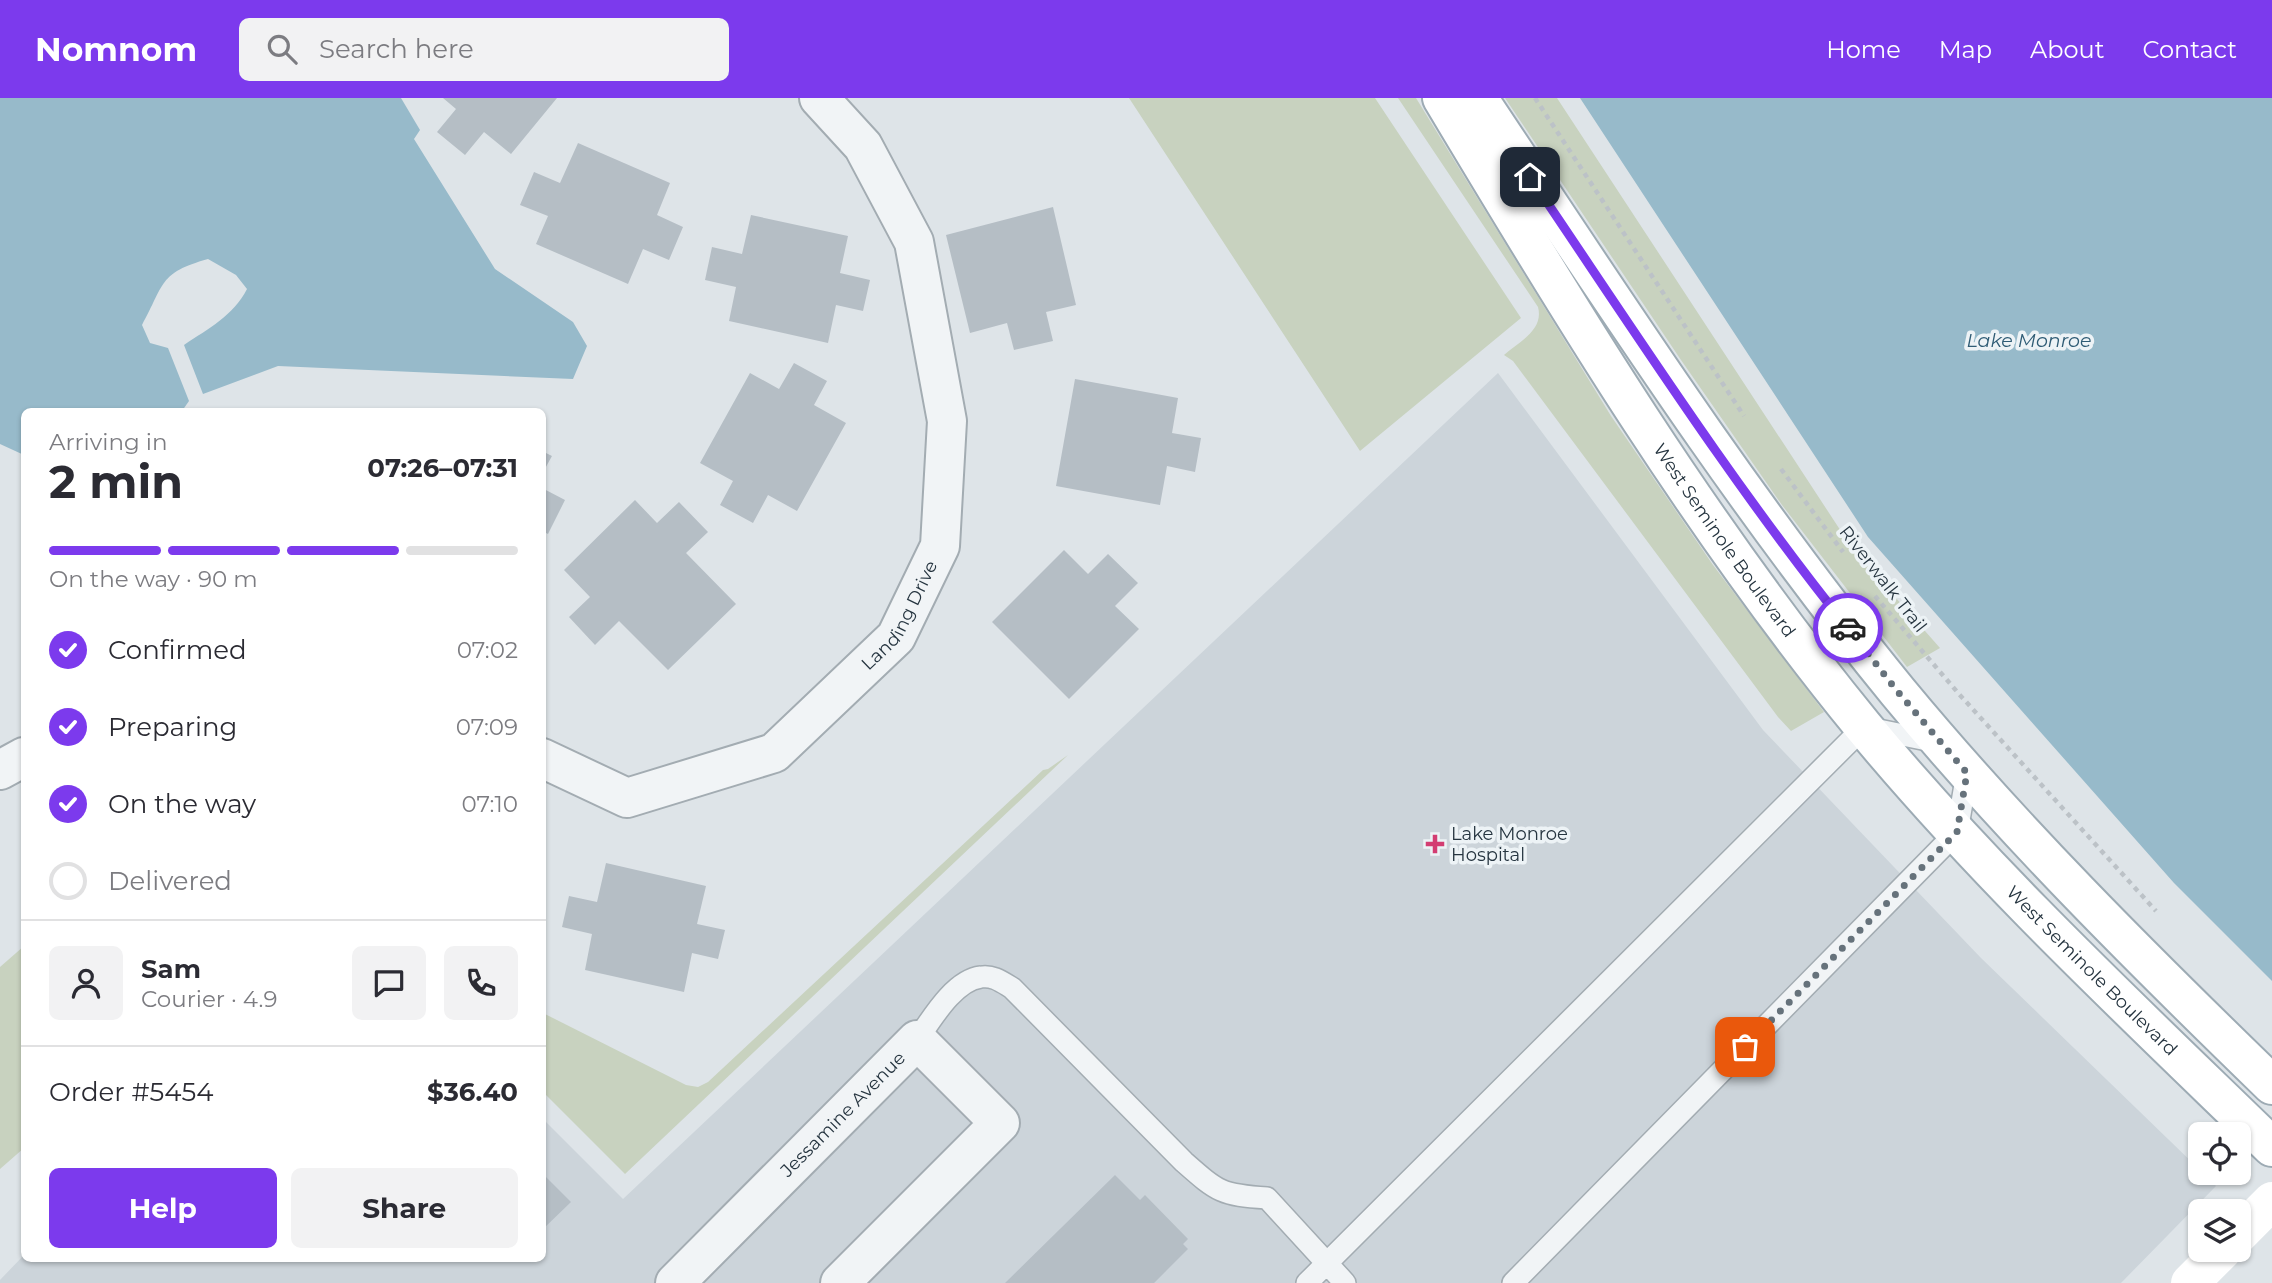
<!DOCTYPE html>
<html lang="en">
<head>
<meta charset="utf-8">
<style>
  body { margin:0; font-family:Montserrat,sans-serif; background:#f2f2f3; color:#2b2b33; height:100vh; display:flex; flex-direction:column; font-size:26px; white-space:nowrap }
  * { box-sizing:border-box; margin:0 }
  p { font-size:23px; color:#7c7c81 }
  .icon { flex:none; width:38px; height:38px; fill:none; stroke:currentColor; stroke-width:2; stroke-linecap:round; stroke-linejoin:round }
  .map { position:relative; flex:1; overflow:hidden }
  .side { position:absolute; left:21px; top:310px; width:525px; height:854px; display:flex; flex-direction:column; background:#fff; border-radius:10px; box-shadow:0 2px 5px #0004 }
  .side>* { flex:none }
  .controls { position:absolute; left:2188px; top:1024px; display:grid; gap:14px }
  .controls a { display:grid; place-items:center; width:63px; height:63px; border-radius:10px; background:#fff; box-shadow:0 2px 5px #0004; font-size:35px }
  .pin { position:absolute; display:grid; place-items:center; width:60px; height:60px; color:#fff; margin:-30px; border-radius:14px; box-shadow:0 4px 10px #0006 }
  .courier { position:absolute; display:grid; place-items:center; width:70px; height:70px; margin:-35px; border:5px solid #7c3aed; border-radius:50%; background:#fff; color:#222; box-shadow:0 2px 9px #0007 }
  .headline em { font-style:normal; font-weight:700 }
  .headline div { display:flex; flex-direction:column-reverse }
  .headline { display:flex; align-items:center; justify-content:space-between; height:119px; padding:0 28px }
  h1 { font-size:46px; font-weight:700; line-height:52px }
  .bar { display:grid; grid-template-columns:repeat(4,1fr); gap:10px 7px; align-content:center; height:84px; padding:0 28px }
  .bar i { height:9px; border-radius:5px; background:#e1e1e2 }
  .bar .selected { background:#7c3aed }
  .bar p { grid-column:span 4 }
  .line { display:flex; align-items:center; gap:18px; padding:0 28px; border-top:2px solid #e1e1e2 }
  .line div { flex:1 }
  .round { display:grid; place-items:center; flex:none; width:74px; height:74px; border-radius:10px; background:#f2f2f3 }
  ol { padding:0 28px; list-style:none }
  li { display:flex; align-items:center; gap:21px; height:77px }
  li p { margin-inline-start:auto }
  li .icon { padding:7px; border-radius:50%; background:#7c3aed; color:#fff; stroke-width:4 }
  li:last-child { color:#7c7c81 }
  li i { width:38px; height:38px; border:4px solid #e1e1e2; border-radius:50% }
  .primary-button { display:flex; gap:14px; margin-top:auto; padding:14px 28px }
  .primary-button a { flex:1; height:80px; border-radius:10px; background:#7c3aed; color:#fff; font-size:28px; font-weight:700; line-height:80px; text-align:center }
  .primary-button a+a { background:#f2f2f3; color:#2b2b33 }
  header { display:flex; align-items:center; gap:42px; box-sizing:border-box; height:98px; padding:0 35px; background:#7c3aed; color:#fff }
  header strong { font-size:33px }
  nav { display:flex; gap:38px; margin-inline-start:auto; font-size:24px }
  .search { width:490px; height:63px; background:#f2f2f3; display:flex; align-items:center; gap:18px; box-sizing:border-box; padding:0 24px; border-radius:10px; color:#7c7c81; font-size:26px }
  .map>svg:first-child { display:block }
  .built { fill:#ccd4da }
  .green { fill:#c8d2bf }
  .water { fill:#97baca }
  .building { fill:#b5bec5 }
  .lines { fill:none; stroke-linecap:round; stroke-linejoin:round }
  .lane-casing { stroke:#a3acb2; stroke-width:24 }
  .street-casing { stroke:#a3acb2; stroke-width:42 }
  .primary-casing { stroke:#9dabb4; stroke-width:42 }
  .path { stroke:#bcc2c7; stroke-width:4.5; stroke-dasharray:5 5; stroke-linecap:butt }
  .lane { stroke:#f1f4f6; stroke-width:21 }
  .street { stroke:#f1f4f6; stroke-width:38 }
  .secondary { stroke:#fff; stroke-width:38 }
  .primary { stroke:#fff; stroke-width:38 }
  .done { stroke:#66727b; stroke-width:7; stroke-dasharray:0 12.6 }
  .route { stroke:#7c3aed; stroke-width:9 }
  .poi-dot { fill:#d33d72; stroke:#edf3f6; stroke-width:2.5 }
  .labels { text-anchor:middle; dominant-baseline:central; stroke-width:7; stroke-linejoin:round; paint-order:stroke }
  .street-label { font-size:18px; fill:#263540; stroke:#edf3f6 }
  .poi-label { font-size:18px; fill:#263540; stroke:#edf3f6; text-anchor:start }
  .water-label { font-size:19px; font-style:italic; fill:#2f5c75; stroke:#edf3f6 }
</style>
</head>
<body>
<header>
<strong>Nomnom</strong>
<div class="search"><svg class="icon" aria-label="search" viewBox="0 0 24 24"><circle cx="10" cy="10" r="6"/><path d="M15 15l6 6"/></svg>Search here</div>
<nav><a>Home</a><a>Map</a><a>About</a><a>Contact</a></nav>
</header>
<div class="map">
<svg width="2272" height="1185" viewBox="0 0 2272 1185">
  <rect width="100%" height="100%" fill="#dee4e8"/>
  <!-- built -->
  <path class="built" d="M1498,275l265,357 218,228 219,212v2l3,1 13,13 -95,97h-2121v-3l24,-25v3h518l1,-139 80,80z"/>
  <!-- green -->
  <path class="green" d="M1129,0h246l146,220 -161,133z
    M1398,0h18l195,318 102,149 111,147 -33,19 -13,-14 -265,-356 -9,-6c16,-14 40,-25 34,-48z
    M1505,0h52l295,450 88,100 -33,19 -125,-162 -101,-145z
    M1068,657l-443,419 -82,-82v-79l143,72 12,2 10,-5 335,-312 5,-1z
    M24,848v202l-24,21v-202z"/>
  <!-- water -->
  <path class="water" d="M0,0h401l19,32 -6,9 81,130 78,53 14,24 -14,33 -295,-13 -75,28 -19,-49c25,-17 49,-29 63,-56l-11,-14 -28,-16c-50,14 -43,25 -66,66l8,18 18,5 21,53 -7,10h-158v44l-24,-11z
    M1580,0h692v883l-98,-98 -306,-346z"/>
  <!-- building -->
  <path class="building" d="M443,0h114l-46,56 -27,-22 -19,23 -28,-23 19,-23z
    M578,45l92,40 -13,32 26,12 -14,33 -26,-11 -15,35 -92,-40 12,-28 -28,-11 14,-33 26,11z
    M1053,109l23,98 -30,7 7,29 -39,9 -7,-27 -37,10 -24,-98z
    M751,117l97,21 -8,37 30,7 -7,31 -27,-6 -8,38 -99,-22 7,-34 -31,-7 7,-33 30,7z
    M794,265l33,18 -13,24 32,18 -49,88 -29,-16 -15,28 -33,-18 13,-24 -33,-18 50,-90 29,16z
    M1075,281l103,19 -6,35 29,5 -6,34 -28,-6 -7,39 -104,-19z
    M542,353l10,5 -10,18z
    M542,390l23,12 -17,34 -6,-3z
    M635,402l22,23 22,-21 29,30 -22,21 50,51 -68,66 -49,-49 -24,24 -26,-28 21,-20 -26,-27z
    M1064,452l24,24 20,-20 30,29 -23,23 24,23 -70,70 -77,-77z
    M606,765l100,23 -9,38 28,6 -7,29 -26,-6 -8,39 -99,-22 7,-36 -30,-7 7,-31 28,6z
    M542,1075l29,29 -29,28z
    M1115,1077l25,25 5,-5 43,44 -5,5 5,5 -34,34h-149z"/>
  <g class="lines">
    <!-- lane casing -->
    <g class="lane-casing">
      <path id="lane" d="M917,942c14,-20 37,-60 64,-63 12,-2 21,5 31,11l172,174c34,30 37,33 83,36l78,85
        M1307,1185l557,-556 73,15
        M1513,1185l444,-451 10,-59"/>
    </g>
    <!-- street casing -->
    <g class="street-casing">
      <g id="street">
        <path id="s1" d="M542,660l85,40 147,-45 122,-116 44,-91 7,-125 -33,-179 -51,-96 -44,-48"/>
        <path d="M0,672l24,-13"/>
        <path id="s2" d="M675,1185l242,-243 83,83 -160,160"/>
      </g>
    </g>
    <!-- primary casing -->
    <g class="primary-casing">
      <g id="primary">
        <path id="s3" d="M1442,0c129,216 261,433 421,628 125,151 269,285 409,421"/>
        <path d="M1478,0c134,201 266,406 420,594 115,139 244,267 374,393"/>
      </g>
    </g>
    <!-- path -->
    <path class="path" d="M1535,0l209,318
      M1781,371l62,83
      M1875,498l84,98 197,217"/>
    <!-- lane -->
    <use href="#lane" class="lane"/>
    <!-- street -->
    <use href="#street" class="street"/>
    <!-- secondary -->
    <path class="secondary" d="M2238,1137l34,-34
      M2190,1185l33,-33"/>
    <!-- primary -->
    <use href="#primary" class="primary"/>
  </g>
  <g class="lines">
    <!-- done -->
    <path class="done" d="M1745,949l212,-215 10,-59 -69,-81 -50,-64"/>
    <!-- route -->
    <path class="route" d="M1530,79c103,152 203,308 318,451"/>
  </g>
  <!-- markers -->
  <path class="poi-dot" d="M1431.5 735.5h7v7h7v7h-7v7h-7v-7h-7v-7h7z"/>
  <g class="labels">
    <!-- street labels -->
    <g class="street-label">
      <text stroke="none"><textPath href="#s3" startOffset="525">West Seminole Boulevard</textPath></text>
      <text transform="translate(1883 481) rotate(52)">Riverwalk Trail</text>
      <text stroke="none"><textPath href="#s1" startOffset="436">Landing Drive</textPath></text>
      <text stroke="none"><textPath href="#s3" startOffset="1092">West Seminole Boulevard</textPath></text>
      <text stroke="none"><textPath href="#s2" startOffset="238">Jessamine Avenue</textPath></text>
    </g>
    <!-- poi labels -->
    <g class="poi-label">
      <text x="1451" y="736">Lake Monroe<tspan x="1451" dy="21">Hospital</tspan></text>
    </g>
    <!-- water labels -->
    <g class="water-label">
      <text x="2029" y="242">Lake Monroe</text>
    </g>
  </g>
</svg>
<div class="controls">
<a><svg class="icon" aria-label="locate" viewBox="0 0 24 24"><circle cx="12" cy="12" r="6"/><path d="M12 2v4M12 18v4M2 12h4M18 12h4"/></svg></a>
<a><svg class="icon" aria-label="layers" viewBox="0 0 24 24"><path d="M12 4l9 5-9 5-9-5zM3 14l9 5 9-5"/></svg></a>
</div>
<div class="pin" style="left:1745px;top:949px;background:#ea580c"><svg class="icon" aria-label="bag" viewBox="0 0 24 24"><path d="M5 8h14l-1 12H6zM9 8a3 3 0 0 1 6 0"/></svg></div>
<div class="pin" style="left:1530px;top:79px;background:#1f2937"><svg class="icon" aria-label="home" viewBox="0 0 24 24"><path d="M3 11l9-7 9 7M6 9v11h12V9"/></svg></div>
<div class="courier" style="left:1848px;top:530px"><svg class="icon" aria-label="car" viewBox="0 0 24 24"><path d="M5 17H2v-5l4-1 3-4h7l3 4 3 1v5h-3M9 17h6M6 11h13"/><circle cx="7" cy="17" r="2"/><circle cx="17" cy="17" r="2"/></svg></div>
<section class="side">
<div class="headline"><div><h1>2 min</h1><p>Arriving in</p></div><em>07:26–07:31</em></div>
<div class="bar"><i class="selected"></i><i class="selected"></i><i class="selected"></i><i></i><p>On the way · 90 m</p></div>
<ol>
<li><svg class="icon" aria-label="check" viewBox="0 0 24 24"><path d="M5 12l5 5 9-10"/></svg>Confirmed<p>07:02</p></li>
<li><svg class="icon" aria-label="check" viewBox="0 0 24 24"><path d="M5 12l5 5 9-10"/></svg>Preparing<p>07:09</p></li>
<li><svg class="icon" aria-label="check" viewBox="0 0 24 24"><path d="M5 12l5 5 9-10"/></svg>On the way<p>07:10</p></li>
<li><i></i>Delivered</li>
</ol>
<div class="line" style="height:126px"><a class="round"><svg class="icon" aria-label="person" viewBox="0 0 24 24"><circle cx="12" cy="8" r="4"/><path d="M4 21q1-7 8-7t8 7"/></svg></a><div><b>Sam</b><p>Courier · 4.9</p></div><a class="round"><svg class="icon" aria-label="chat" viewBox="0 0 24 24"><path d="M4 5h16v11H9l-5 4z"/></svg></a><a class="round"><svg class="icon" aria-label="phone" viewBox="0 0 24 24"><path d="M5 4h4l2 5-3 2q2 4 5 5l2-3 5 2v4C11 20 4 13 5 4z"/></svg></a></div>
<div class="line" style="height:91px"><div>Order #5454</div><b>$36.40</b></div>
<div class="primary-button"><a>Help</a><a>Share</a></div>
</section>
</div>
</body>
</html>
